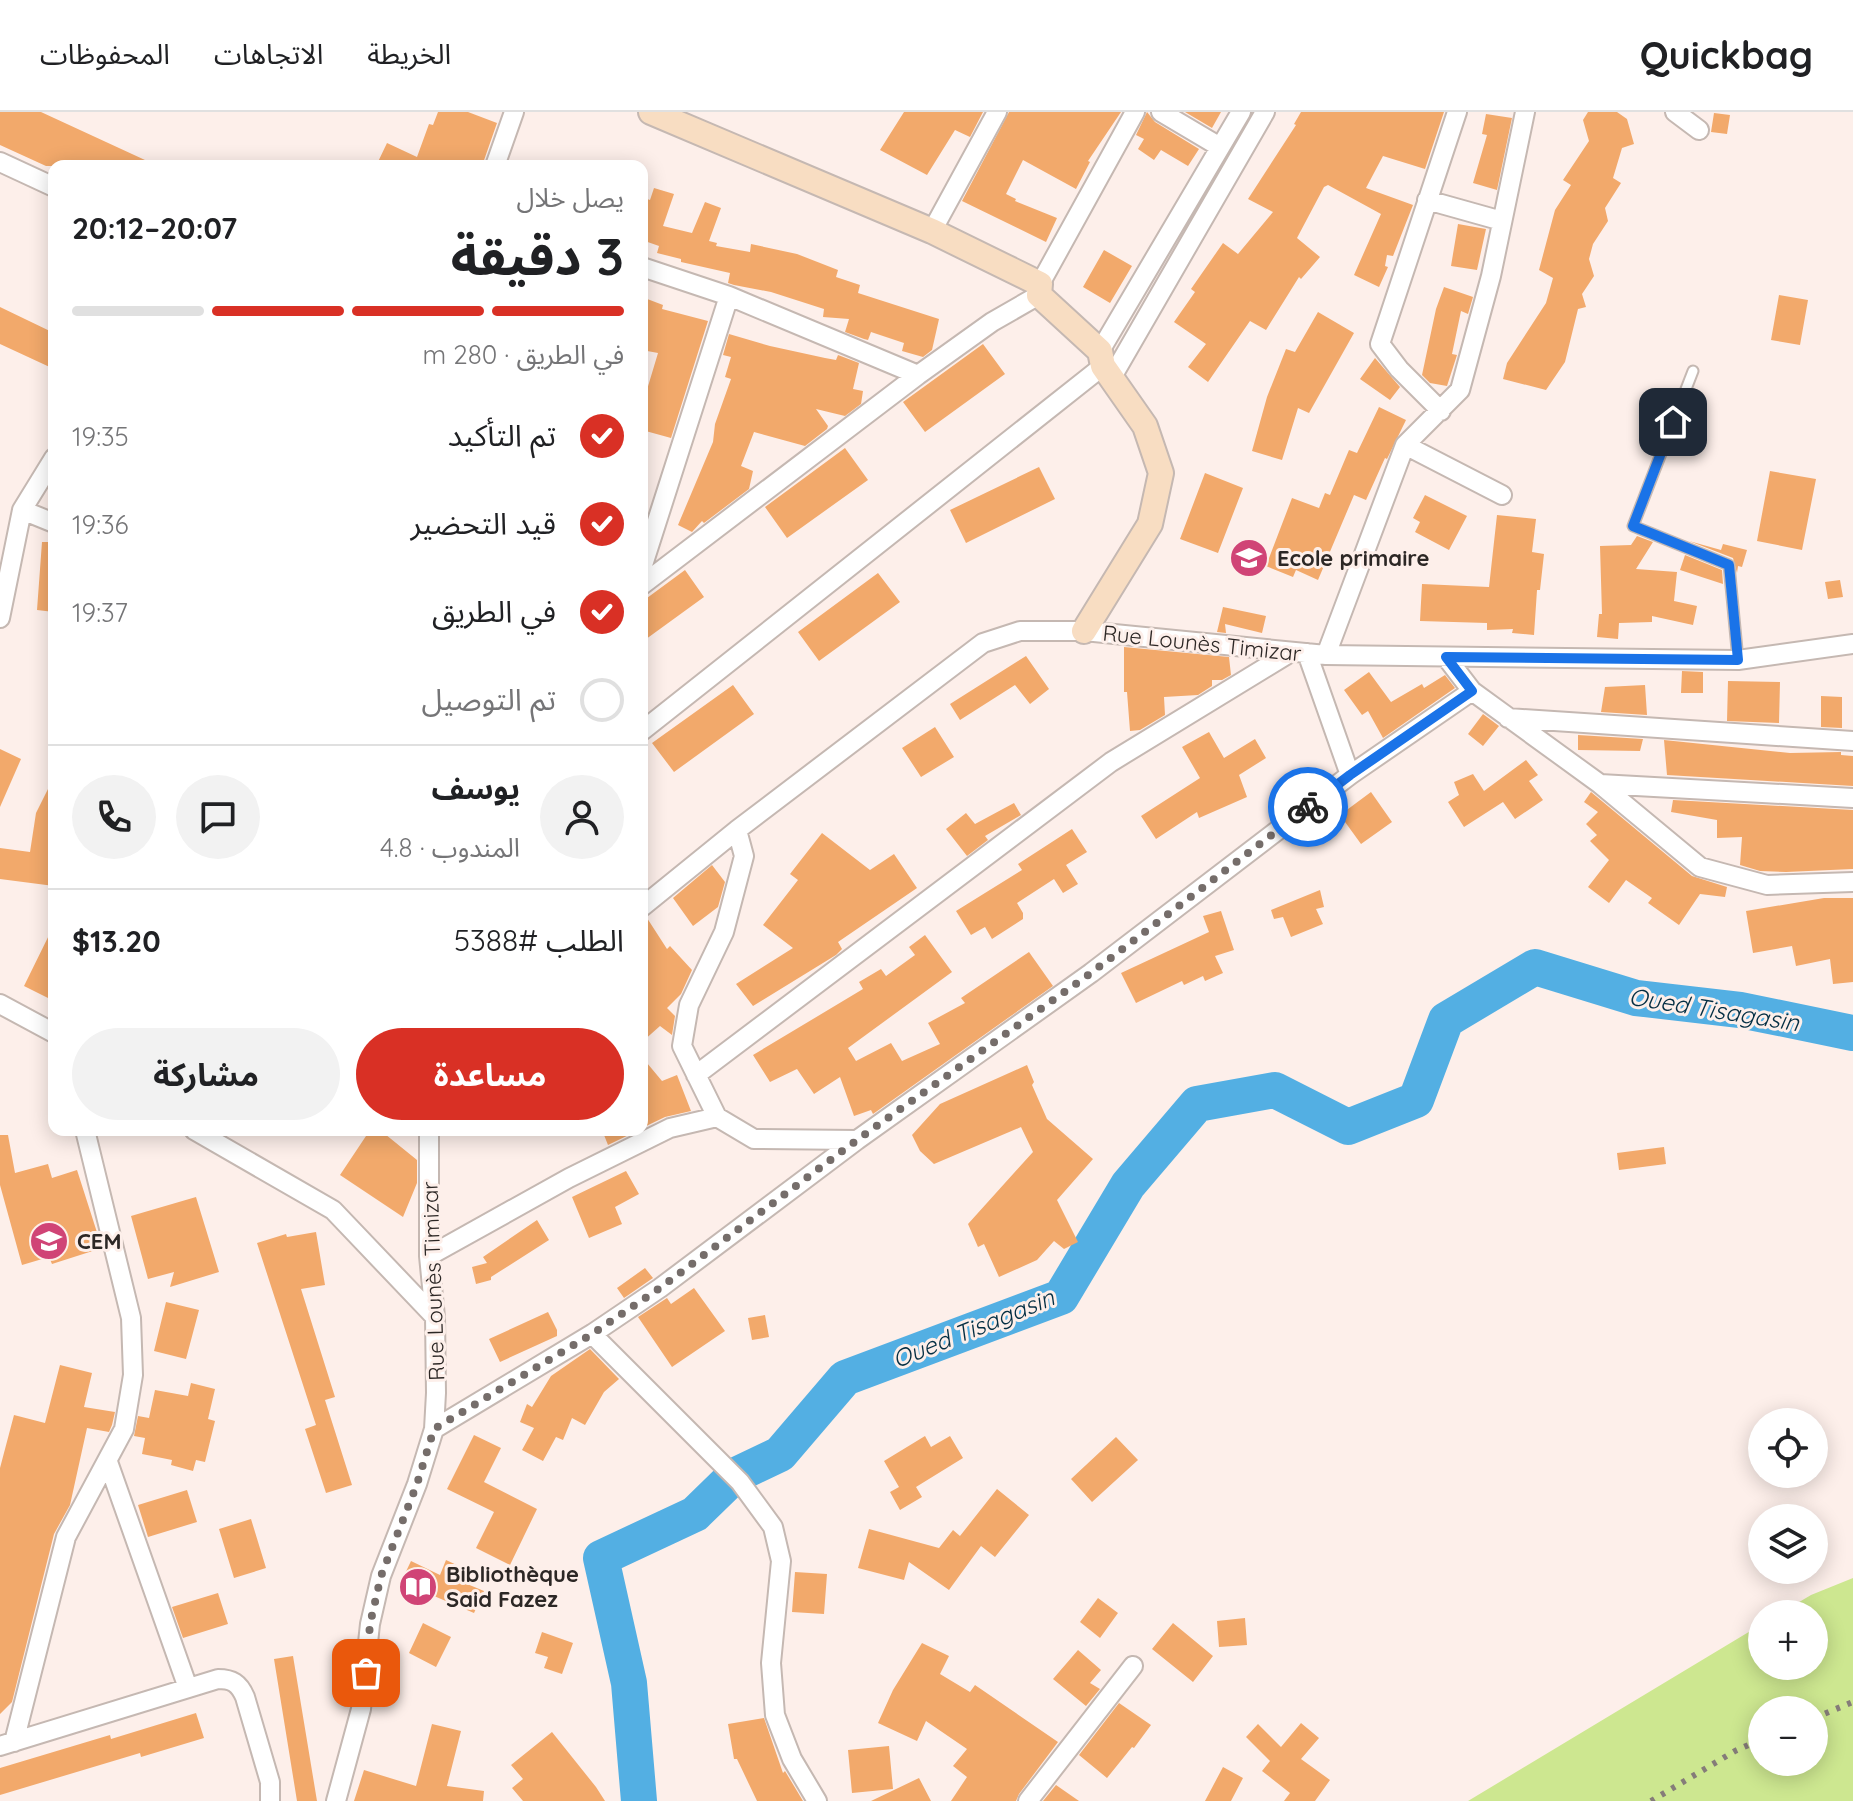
<!DOCTYPE html>
<html lang="ar">
<head>
<meta charset="utf-8">
<style>
  body { margin:0; font-family:Quicksand,"Noto Sans Arabic",sans-serif; background:#f2f2f2; color:#202124; direction:rtl; height:100vh; display:flex; flex-direction:column; font-size:30px; white-space:nowrap }
  * { box-sizing:border-box; margin:0 }
  p { font-size:26px; color:#757577 }
  .icon { flex:none; width:44px; height:44px; fill:none; stroke:currentColor; stroke-width:2; stroke-linecap:round; stroke-linejoin:round }
  .map { position:relative; flex:1; overflow:hidden; direction:ltr }
  .sheet { position:absolute; left:48px; top:48px; width:600px; height:976px; display:flex; flex-direction:column; background:#fff; border-radius:16px; box-shadow:0 4px 20px #0003; direction:rtl }
  .sheet>* { flex:none }
  .tools { position:absolute; left:1748px; top:1296px; display:grid; gap:16px }
  .tools a { display:grid; place-items:center; width:80px; height:80px; border-radius:50%; background:#fff; box-shadow:0 4px 20px #0003; font-size:40px }
  .pin { position:absolute; display:grid; place-items:center; width:68px; height:68px; color:#fff; margin:-34px; border-radius:16px; box-shadow:0 4px 12px #0006 }
  .courier { position:absolute; display:grid; place-items:center; width:80px; height:80px; margin:-40px; border:6px solid #1a73e8; border-radius:50%; background:#fff; color:#222; box-shadow:0 2px 10px #0007 }
  .head em { font-style:normal; font-weight:700 }
  .head div { display:flex; flex-direction:column-reverse }
  .head { display:flex; align-items:center; justify-content:space-between; height:136px; padding:0 24px }
  h1 { font-size:52px; font-weight:700; line-height:60px }
  .bar { display:grid; grid-template-columns:repeat(4,1fr); gap:12px 8px; align-content:center; height:96px; padding:0 24px }
  .bar i { height:10px; border-radius:6px; background:#e0e0e0 }
  .bar .active { background:#d93025 }
  .bar p { grid-column:span 4 }
  .line { display:flex; align-items:center; gap:20px; padding:0 24px; border-top:2px solid #e0e0e0 }
  .line div { flex:1 }
  .round { display:grid; place-items:center; flex:none; width:84px; height:84px; border-radius:42px; background:#f2f2f2 }
  ol { padding:0 24px; list-style:none }
  li { display:flex; align-items:center; gap:24px; height:88px }
  li p { margin-inline-start:auto }
  li .icon { padding:8px; border-radius:50%; background:#d93025; color:#fff; stroke-width:4 }
  li:last-child { color:#757577 }
  li i { width:44px; height:44px; border:4px solid #e0e0e0; border-radius:50% }
  .button { display:flex; gap:16px; margin-top:auto; padding:16px 24px }
  .button a { flex:1; height:92px; border-radius:48px; background:#d93025; color:#fff; font-size:32px; font-weight:700; line-height:92px; text-align:center }
  .button a+a { background:#f2f2f2; color:#202124 }
  header { display:flex; align-items:center; gap:48px; box-sizing:border-box; height:112px; padding:0 40px; background:#fff; border-bottom:2px solid #e0e0e0 }
  header strong { font-size:38px }
  nav { display:flex; gap:44px; margin-inline-start:auto; font-size:28px }
  .map>svg:first-child { display:block }
  .green { fill:#cde790; fill-rule:evenodd }
  .lines { fill:none; stroke-linecap:round; stroke-linejoin:round }
  .river { stroke:#53afe3; stroke-width:36 }
  .building { fill:#f2a96b }
  .lane-casing { stroke:#c5b8b2; stroke-width:13 }
  .street-casing { stroke:#c5b8b2; stroke-width:22 }
  .secondary-casing { stroke:#c5b8b2; stroke-width:28 }
  .lane { stroke:#fff; stroke-width:9 }
  .street { stroke:#fff; stroke-width:18 }
  .secondary { stroke:#f8ddc2; stroke-width:24 }
  .rail { stroke:#857c79; stroke-width:6; stroke-dasharray:4 8; stroke-linecap:butt }
  .done { stroke:#756d6a; stroke-width:8; stroke-dasharray:0 14.4 }
  .route { stroke:#1a73e8; stroke-width:10 }
  .labels { text-anchor:middle; dominant-baseline:central; stroke-width:6; stroke-linejoin:round; paint-order:stroke }
  .poi-label { font-size:22px; font-weight:bold; fill:#2c2725; stroke:#fdefea; text-anchor:start }
  .street-label { font-size:22px; fill:#2c2725; stroke:#fdefea }
  .water-label { font-size:24px; font-style:italic; fill:#032e43; stroke:#fdefea }
</style>
</head>
<body>
<header>
<strong>Quickbag</strong>
<nav><a>الخريطة</a><a>الاتجاهات</a><a>المحفوظات</a></nav>
</header>
<div class="map">
<svg width="1853" height="1689" viewBox="0 0 1853 1689">
  <rect width="100%" height="100%" fill="#fdefea"/>
  <!-- green -->
  <path class="green" d="M1853,1466v223h-385l294,-177v42h52v-52h-35l32,-19zM1762,1598h52v52h-52z"/>
  <g class="lines">
    <!-- river -->
    <path class="river" d="M639,1689l-10,-118 -28,-125 94,-44 39,-38 46,-22 65,-76 216,-81 67,-112 69,-81 78,-14 73,37 68,-27 30,-80 89,-53 101,31 104,12 113,23"/>
  </g>
  <!-- building -->
  <path class="building" d="M0,0h41l117,54h-112l-46,-21z
    M438,0h30l29,11 -15,43h-106l11,-23 30,14 12,-33 4,1z
    M904,0h79l-13,25 -15,-7 -28,45 -47,-25z
    M1009,0h112l-33,49 2,1 -14,27 -53,-29 -17,34 10,5 -1,2 42,17 -11,24 -84,-41z
    M1147,0l8,10 44,27 -11,17 -27,-16 -7,10 -16,-11 6,-10 -8,-4z
    M1185,0h36l-9,16z
    M1301,0h143l-19,57 -42,-13 -17,32 47,17 -20,51 -6,-1 -2,11 3,1 -9,20 -25,-12 27,-61 -53,-29 -4,2 -27,51 23,19 -19,22 -2,-2 -33,53 -16,-9 -42,61 -20,-15 18,-23 -32,-22 21,-30 -4,-3 32,-46 15,11 35,-42 -25,-13 48,-74 -2,-1z
    M1588,0h29l10,7 7,25 -12,4 -9,30 8,5 -16,25 3,13 -15,23 -4,15 5,17 -12,18 4,13 -8,2 -13,53 -19,28 -43,-11 4,-16 39,-60 7,-25 -14,-8 16,-60 16,-25 -8,-5 26,-39 -6,-21z
    M1714,1l16,2 -3,19 -16,-2z
    M1486,2l26,4 -15,72 -24,-7 14,-48 -5,-1z
    M654,76l20,6 -11,32 29,7 13,-31 16,6 -12,33 8,2 -1,3 34,6 1,-8 46,10 41,16 -2,7 24,8 -2,8 81,26 -7,31 -9,7 -21,-6 2,-8 -33,-11 -3,8 -4,-1 -19,-7 4,-13 -26,-2 1,-8 -53,-17 -37,-7 -6,-2 2,-10 -49,-11v-3l-24,-6 2,-7 -17,-6v-43l8,3z
    M1458,112l28,5 -9,41 -26,-4z
    M1104,138l28,16 -22,37 -27,-16z
    M1444,175l29,10 -5,17 -7,-3 -9,43 5,1 -10,31 -17,-3 -8,-8 14,-66z
    M1779,183l29,5 -8,45 -29,-5z
    M642,185l21,8 -1,4 46,12 -37,117 -29,-8v-15l6,-21 -2,-1 12,-40 -16,-3z
    M0,195l54,26v36l-54,-25z
    M1318,200l36,21 -45,80 -11,-5 -16,52 -30,-9 15,-54 19,-48 9,3z
    M729,222l41,12 55,12 11,2 2,-5 21,8 -6,26 10,2 -2,13 -16,12 -29,-7 12,17 -1,3 -22,17 -51,-14 -13,34 12,5 -4,18 -45,34 -2,-2 -10,11 -14,-7 35,-83 2,-18 16,-45 -6,-2 6,-20 -8,-2z
    M983,232l22,30 -80,58 -22,-30z
    M1375,246l25,29 -10,13 -30,-21z
    M1379,295l27,13 -19,39 -2,-1 -19,42 -12,-5 -36,85 -22,-10 -3,7 -27,-11 26,-68 27,10 6,-15 5,2 19,-45 8,3z
    M845,336l23,32 -81,58 -22,-31z
    M1039,355l16,32 -89,44 -16,-33z
    M1770,359l46,8 -14,71 -45,-9z
    M1205,361l38,15 -25,65 -38,-14z
    M1425,383l42,21 -18,34 -34,-18 5,-10 -7,-4z
    M1497,403l39,4 -4,33 12,2 -4,36h-3l-3,45 -22,-2 1,-4 -26,1v-7l-67,-2 2,-37 67,3z
    M1637,424l16,6 -17,27 41,3 -3,29 23,5 -4,19 -41,-9v6l-33,1 -1,16 -21,-2 2,-23h3l-2,-68 31,-1z
    M1689,429l32,9 2,-6 24,6 -5,17 -4,-1 -1,7 -4,-15z
    M42,430h12v70l-17,-2z
    M1685,443l37,15 1,14 -43,-14z
    M685,458l19,27 -62,45v-32l5,-12z
    M878,461l22,29 -81,59 -21,-29z
    M1840,468l3,17 -15,2 -3,-17z
    M1223,495l43,9 -4,17 -37,-9 1,9 -9,-1z
    M1124,535l105,10 2,18 -9,5h-10v6l-14,9 -34,2 1,18 -25,15 -10,1 -3,-39h-3z
    M1026,544l23,33 -19,15 -15,-19 -55,35 -10,-16z
    M1682,559l21,1v21h-22z
    M1369,560l22,30 31,-18 2,4 21,-13 10,13 -72,50 -15,-27 -6,4 -18,-25z
    M1728,569l52,1 -1,41 -52,-2z
    M733,573l21,29 -80,58 -22,-29z
    M1645,573l2,30 -46,-3 4,-25z
    M1821,584l21,1v31l-21,-1z
    M1483,602l16,12 -16,20 -15,-12z
    M935,615l19,30 -33,20 -19,-29z
    M1209,620l15,26 31,-19 11,19 -27,17 8,22 -48,21 -2,-6 -41,27 -15,-23 59,-38 -18,-31z
    M1578,623l65,4 -3,12 -62,-1z
    M1664,628l126,13 51,-1v3l12,1v30l-186,-11z
    M0,637l21,10 -21,48z
    M1526,648l12,15 -9,6 14,19 -28,19 -12,-17 -39,25 -16,-25 11,-7 -5,-13 19,-8 11,17z
    M54,665v109l-54,-7v-31l30,4 6,-39z
    M1371,680l21,30 -31,22 -21,-29z
    M1591,680l101,84 35,11 -2,10 -25,-3 -21,31 -31,-22 4,-5 -26,-18 -17,23 -21,-16 21,-27 -19,-19 7,-6 -11,-11 12,-12 -14,-10z
    M1673,688l180,10v59l-67,3 -26,-1 -20,-6 2,-28 -25,1v-18l-46,-8z
    M1014,691l7,12 -36,21 3,4 -21,16 -21,-27 20,-16 9,11z
    M1072,717l15,23 -21,13 12,19 -15,9 -9,-14 -37,24 6,10v6l-31,20 -7,-12 -14,8 -15,-24 66,-41 -4,-6z
    M822,721l48,37 24,-16 23,34 -79,54 4,7 -6,6 -83,51 -17,-22 57,-36 -30,-23 35,-45 -8,-6z
    M712,753l13,17 -7,25 -25,19 -20,-28z
    M1320,778l4,17 -8,2 7,15 -32,13 -8,-20 -9,2 -3,-9z
    M1824,786h29v84l-20,2 -3,-25 -34,7 -4,-20 -39,7 -7,-42z
    M1221,799l13,39 -19,6 8,17 -18,8 -2,-5 -19,9 -2,-4 -46,22 -15,-30 88,-41 -6,-16z
    M647,806l20,31 3,-3 22,24 -11,24 -14,14 8,8 -3,19 -12,-9 -18,16v-123z
    M54,813v76l-30,-15z
    M925,823l27,37 -104,76 8,13 35,-18 11,18 38,-17 -12,-21 37,-20 -4,-5 68,-46 24,34 -180,128 -2,-4 -17,6 -14,-39 -26,17 -17,-25 -27,13 -17,-27 110,-66 -4,-7 22,-13 5,7 29,-21 -6,-8z
    M642,945l20,24 15,-6 14,36 -26,6 -23,11z
    M1027,953l7,17 -2,3 15,34 46,40 -36,41 21,42 -14,7 -10,-8 -17,19 -38,17 -15,-33 -6,3 -10,-23 65,-72 -12,-25 -87,37 -14,-13 -8,-16 28,-31z
    M370,1018h10l37,30v23l-14,34 -63,-42z
    M602,1018h37l-31,15z
    M0,1023h8l7,38 33,-9 4,14 25,-8 25,78 -50,16 -3,-7 -27,8 -22,-80z
    M1664,1035l2,17 -47,6 -2,-17z
    M626,1059l13,23 -24,13 7,17 -33,14 -17,-41z
    M196,1085l23,75 -49,15 4,-15 -26,7 -17,-63z
    M537,1108l12,20 -58,37v3l-15,4 -4,-17 15,-4 -4,-6z
    M316,1120l9,53 -24,4 34,108 -10,3 27,85 -26,8 -21,-64 11,-4 -59,-182 29,-9 1,3z
    M645,1156l8,10 -29,20 -7,-10z
    M694,1176l31,43 -53,36 -34,-50 29,-19 4,6z
    M166,1190l33,8 -13,49 -32,-8z
    M548,1200l9,18v6l-57,26 -11,-23z
    M765,1203l4,22 -17,3 -4,-22z
    M590,1237l29,30 -15,13 -19,33 -13,-7 -9,22 -7,-3 -13,24 -21,-11 12,-22 -14,-6 7,-18 5,3 19,-31z
    M60,1253l32,8 -8,34 31,5 -3,13 -3,7 -22,-4 -17,77 -16,29 -42,168 -12,12v-246l14,-53 31,8z
    M191,1271l24,6 -7,30 7,2 -10,41 -9,-2 -3,11 -22,-6 1,-5 -30,-6 3,-16 -11,-2 4,-20 11,2 6,-28 33,6z
    M474,1323l27,13 -17,34 53,27 -27,56 -34,-17 18,-36 -47,-23z
    M925,1324l6,11 19,-11 13,22 -47,29 6,10 -22,13 -10,-18 9,-5 -15,-26z
    M1116,1325l22,23 -46,42 -21,-23z
    M997,1377l32,26 -34,42 -14,-11 -32,44 -40,-28 -5,18 -46,-12 11,-39 70,19 14,-18 7,6z
    M187,1378l10,32 -49,15 -10,-32z
    M251,1407l15,49 -32,10 -15,-49z
    M446,1448l15,7 -6,12 29,12 -10,22 -73,-31 10,-21 29,14z
    M795,1460l32,2 -3,40 -32,-2z
    M218,1481l10,31 -45,14 -11,-31z
    M1098,1486l20,15 -18,25 -20,-16z
    M1245,1506l2,27 -28,2 -2,-26z
    M423,1511l28,14 -15,30 -27,-14z
    M1173,1511l40,33 -20,26 -41,-33z
    M542,1520l31,11 -11,31 -18,-6 4,-11 -13,-4z
    M922,1531l27,13 -9,18 30,18 5,-7 83,57 -39,52 -3,7h-65l16,-24 -14,-11 14,-17 -41,-28 -9,20 -39,-18 15,-33z
    M1078,1538l23,20 -11,13 10,6 -14,17 -33,-27z
    M293,1544l24,145h-20l-23,-142z
    M1119,1591l32,22 -17,23 -2,-1 -25,31 -28,-23z
    M196,1601l8,25 -63,19 -1,-4 -140,42v-27l110,-33 1,4z
    M764,1606l19,55 2,-2 18,30h-46l-20,-42h-3l-6,-35z
    M1301,1611l18,15 -18,21 29,21 -15,21h-31l6,-8 -28,-22 8,-10 -24,-24 12,-13 23,23z
    M432,1612l29,7 -14,55 37,5 -1,10h-129l10,-31 52,16z
    M552,1620l44,55 9,14h-82l-11,-13 11,-9 -12,-14z
    M889,1634l4,43 -41,4 -4,-43z
    M1223,1655l20,11 -12,23h-26z
    M919,1666l12,23h-60z
    M1056,1673l23,16h-36z"/>
  <g class="lines">
    <!-- lane casing -->
    <g class="lane-casing">
      <path id="lane" d="M1693,259l-60,155 96,39 9,95"/>
    </g>
    <!-- street casing -->
    <g class="street-casing">
      <path id="street" d="M1161,0l59,35
        M1675,0l24,18
        M0,50l54,25
        M495,54l19,-54
        M1427,88l75,21
        M932,119l65,-119
        M642,155l87,29
        M1040,172l95,-172
        M1100,239l141,-239
        M1112,265l153,-265
        M1441,299l-42,-42 -19,-25 77,-232
        M1405,333l97,50
        M22,398l32,13
        M642,456l87,-272 189,79
        M642,473l276,-210 74,-53 47,-27
        M0,506l22,-108 32,-52
        M1307,541l43,122
        M1326,543l79,-210 55,-55 31,-114 34,-164
        M1446,545l26,34 128,93 100,83 67,18 86,-3
        M1508,606l345,23
        M642,619l461,-365
        M1600,672l253,14
        M737,718l7,26 -20,76 -35,73 -7,41 35,71 37,22 103,1
        M642,795l95,-77 246,-187 37,-12h64l242,24 412,5 115,-16
        M0,892l54,29
        M696,963l415,-313 180,-110
        M194,1018l139,80 102,107
        M429,1144l140,-78 101,-50 47,-11
        M592,1222l148,148 33,45 8,34 -10,102 4,52 17,44 25,42
        M434,1317l158,-95 68,-46 197,-148 234,-167 259,-198 122,-84
        M108,1350l80,226
        M14,1630l52,-205 58,-108 9,-54 -2,-57 -46,-188
        M0,1634l218,-67c14,0 21,4 27,18l25,85v19
        M336,1689l25,-92 9,-85 11,-48 36,-92 17,-55 2,-36 -1,-76 -6,-61v-126
        M1028,1689l105,-135"/>
    </g>
    <!-- secondary casing -->
    <g class="secondary-casing">
      <path id="secondary" d="M651,0l281,119 108,53 -1,11 61,56 3,15 42,60 16,47 -11,51 -66,107"/>
    </g>
    <!-- lane -->
    <use href="#lane" class="lane"/>
    <!-- street -->
    <use href="#street" class="street"/>
    <!-- secondary -->
    <use href="#secondary" class="secondary"/>
    <!-- rail -->
    <path class="rail" d="M1814,1606l39,-16
      M1651,1689l84,-50 27,-12"/>
  </g>
  <g class="lines">
    <!-- done -->
    <path class="done" d="M366,1561l4,-49 11,-48 36,-92 17,-55 158,-95 68,-46 197,-148 234,-167 217,-166"/>
    <!-- route -->
    <path class="route" d="M1308,695l42,-32 122,-84 -26,-34 292,3 -9,-95 -96,-39 40,-104"/>
  </g>
  <!-- icons -->
  <defs>
    <g id="school-disc" transform="scale(2)"><circle r="9.5" fill="#d04476" stroke="#fdefea"/><path d="M0-5L7-2L0 1L-7-2ZM-4 1L0 2.5L4 1V4Q0 6-4 4Z" fill="#fff"/></g>
    <g id="library-disc" transform="scale(2)"><circle r="9.5" fill="#d04476" stroke="#fdefea"/><path d="M-6-4Q-3-5.5-.7-3.5V5Q-3 3-6 4ZM6-4Q3-5.5 .7-3.5V5Q3 3 6 4Z" fill="#fff"/></g>
  </defs>
  <g fill-rule="evenodd">
    <use href="#school-disc" x="1249" y="446"/>
    <use href="#school-disc" x="49" y="1129"/>
    <use href="#library-disc" x="418" y="1475"/>
  </g>
  <g class="labels">
    <!-- poi labels -->
    <g class="poi-label">
      <text x="1277" y="446">Ecole primaire</text>
      <text x="77" y="1129">CEM</text>
      <text x="446" y="1462">Bibliothèque<tspan x="446" dy="25">Said Fazez</tspan></text>
    </g>
    <!-- street labels -->
    <g class="street-label">
      <text transform="translate(1202 531) rotate(6)">Rue Lounès Timizar</text>
      <text transform="translate(433 1169) rotate(-92)">Rue Lounès Timizar</text>
    </g>
    <!-- water labels -->
    <g class="water-label">
      <text transform="translate(1714 897) rotate(9)">Oued Tisagasin</text>
      <text transform="translate(973 1216) rotate(-22)">Oued Tisagasin</text>
    </g>
  </g>
</svg>
<div class="tools">
<a><svg class="icon" aria-label="locate" viewBox="0 0 24 24"><circle cx="12" cy="12" r="6"/><path d="M12 2v4M12 18v4M2 12h4M18 12h4"/></svg></a>
<a><svg class="icon" aria-label="layers" viewBox="0 0 24 24"><path d="M12 4l9 5-9 5-9-5zM3 14l9 5 9-5"/></svg></a>
<a>+</a>
<a>−</a>
</div>
<div class="pin" style="left:366px;top:1561px;background:#ea580c"><svg class="icon" aria-label="bag" viewBox="0 0 24 24"><path d="M5 8h14l-1 12H6zM9 8a3 3 0 0 1 6 0"/></svg></div>
<div class="pin" style="left:1673px;top:310px;background:#1f2937"><svg class="icon" aria-label="home" viewBox="0 0 24 24"><path d="M3 11l9-7 9 7M6 9v11h12V9"/></svg></div>
<div class="courier" style="left:1308px;top:695px"><svg class="icon" aria-label="bike" viewBox="0 0 24 24"><circle cx="6" cy="16" r="4"/><circle cx="18" cy="16" r="4"/><path d="M6 16l4-8h5l3 8M10 8l3 8H6M13 5h3"/></svg></div>
<section class="sheet">
<div class="head"><div><h1>3 دقيقة</h1><p>يصل خلال</p></div><em>20:07–20:12</em></div>
<div class="bar"><i class="active"></i><i class="active"></i><i class="active"></i><i></i><p>في الطريق · 280 m</p></div>
<ol>
<li><svg class="icon" aria-label="check" viewBox="0 0 24 24"><path d="M5 12l5 5 9-10"/></svg>تم التأكيد<p>19:35</p></li>
<li><svg class="icon" aria-label="check" viewBox="0 0 24 24"><path d="M5 12l5 5 9-10"/></svg>قيد التحضير<p>19:36</p></li>
<li><svg class="icon" aria-label="check" viewBox="0 0 24 24"><path d="M5 12l5 5 9-10"/></svg>في الطريق<p>19:37</p></li>
<li><i></i>تم التوصيل</li>
</ol>
<div class="line" style="height:144px"><a class="round"><svg class="icon" aria-label="person" viewBox="0 0 24 24"><circle cx="12" cy="8" r="4"/><path d="M4 21q1-7 8-7t8 7"/></svg></a><div><b>يوسف</b><p>المندوب · 4.8</p></div><a class="round"><svg class="icon" aria-label="chat" viewBox="0 0 24 24"><path d="M4 5h16v11H9l-5 4z"/></svg></a><a class="round"><svg class="icon" aria-label="phone" viewBox="0 0 24 24"><path d="M5 4h4l2 5-3 2q2 4 5 5l2-3 5 2v4C11 20 4 13 5 4z"/></svg></a></div>
<div class="line" style="height:104px"><div>الطلب #5388</div><b>$13.20</b></div>
<div class="button"><a>مساعدة</a><a>مشاركة</a></div>
</section>
</div>
</body>
</html>
